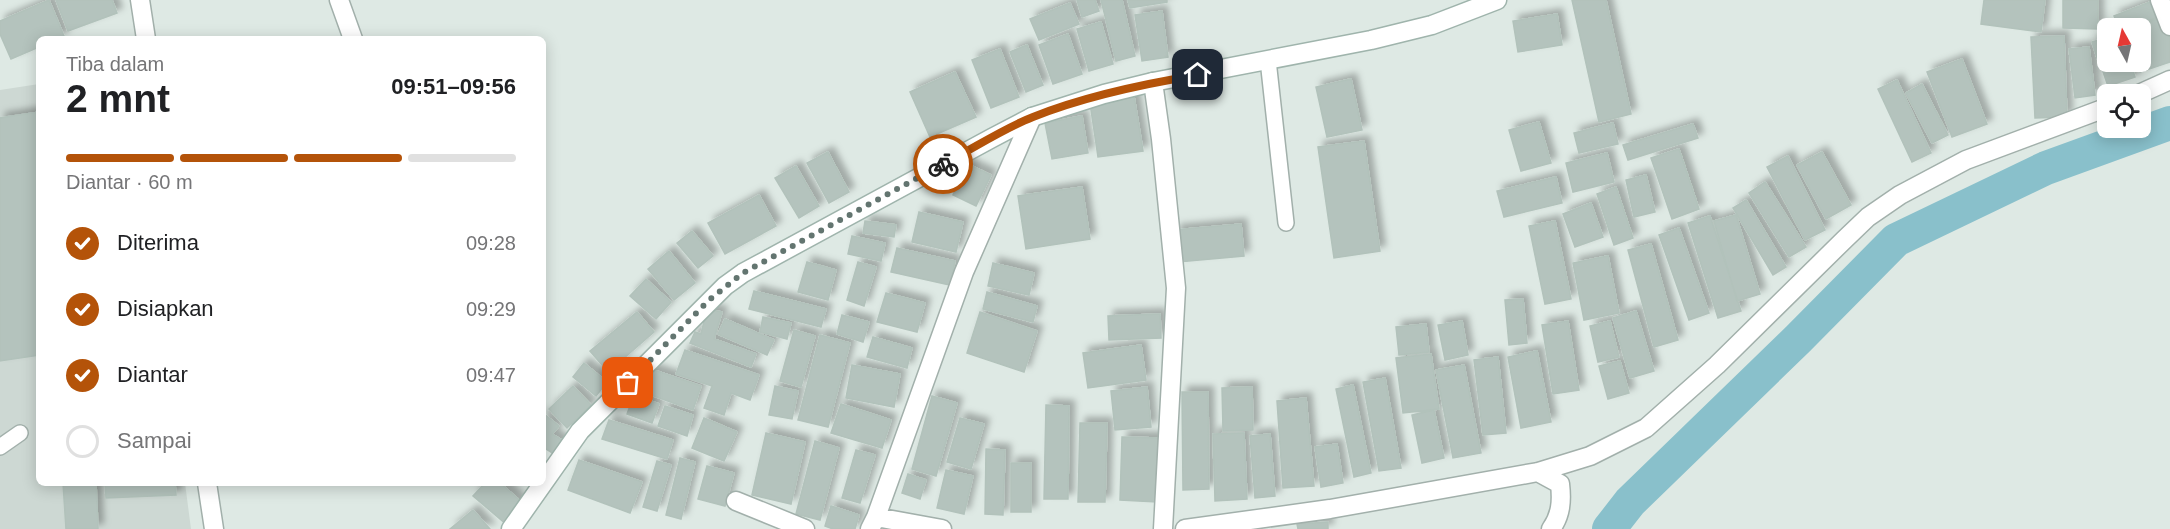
<!DOCTYPE html>
<html lang="id">
<head>
<meta charset="utf-8">
<style>
  body { margin:0; font-family:Helvetica,sans-serif; background:#f2f2f2; color:#202124; height:100vh; display:flex; flex-direction:column; font-size:22px; white-space:nowrap }
  * { box-sizing:border-box; margin:0 }
  p { font-size:20px; color:#757577 }
  .icon { flex:none; width:33px; height:33px; fill:none; stroke:currentColor; stroke-width:2; stroke-linecap:round; stroke-linejoin:round }
  .map { position:relative; flex:1; overflow:hidden }
  .drawer { position:absolute; left:36px; top:36px; width:510px; height:450px; display:flex; flex-direction:column; background:#fff; border-radius:9px; box-shadow:0 3px 15px #0003 }
  .drawer>* { flex:none }
  .needle { width:39px; rotate:352deg }
  .buttons { position:absolute; left:2097px; top:18px; display:grid; gap:12px }
  .buttons a { display:grid; place-items:center; width:54px; height:54px; border-radius:9px; background:#fff; box-shadow:0 3px 15px #0003; font-size:30px }
  .pin { position:absolute; display:grid; place-items:center; width:51px; height:51px; color:#fff; margin:-26px; border-radius:12px; box-shadow:0 3px 9px #0006 }
  .courier { position:absolute; display:grid; place-items:center; width:60px; height:60px; margin:-30px; border:4px solid #b45309; border-radius:50%; background:#fff; color:#222; box-shadow:0 2px 8px #0007 }
  .overview em { font-style:normal; font-weight:700 }
  .overview div { display:flex; flex-direction:column-reverse }
  .overview { display:flex; align-items:center; justify-content:space-between; height:102px; padding:0 30px }
  h1 { font-size:39px; font-weight:700; line-height:45px }
  .bar { display:grid; grid-template-columns:repeat(4,1fr); gap:9px 6px; align-content:center; height:72px; padding:0 30px }
  .bar i { height:8px; border-radius:4px; background:#e0e0e0 }
  .bar .current { background:#b45309 }
  .bar p { grid-column:span 4 }
  ol { padding:0 30px; list-style:none }
  li { display:flex; align-items:center; gap:18px; height:66px }
  li p { margin-inline-start:auto }
  li .icon { padding:6px; border-radius:50%; background:#b45309; color:#fff; stroke-width:4 }
  li:last-child { color:#757577 }
  li i { width:33px; height:33px; border:3px solid #e0e0e0; border-radius:50% }
  .map>svg:first-child { display:block }
  .built { fill:#cdd8d3 }
  .lines { fill:none; stroke-linecap:round; stroke-linejoin:round }
  .canal { stroke:#89c0cb; stroke-width:34 }
  .building { fill:#b4c3bd; stroke:#b2c2bb; stroke-width:1.5; filter:url(#shadow) }
  .lane-casing { stroke:#a2b0ab; stroke-width:18 }
  .street-casing { stroke:#a2b0ab; stroke-width:21 }
  .secondary-casing { stroke:#9fb4ac; stroke-width:21 }
  .lane { stroke:#fff; stroke-width:15 }
  .street { stroke:#fff; stroke-width:18 }
  .secondary { stroke:#fff; stroke-width:18 }
  .done { stroke:#637570; stroke-width:6; stroke-dasharray:0 10.8 }
  .route { stroke:#b45309; stroke-width:8 }
</style>
</head>
<body>
<div class="map">
<svg width="2170" height="529" viewBox="0 0 2170 529">
  <defs>
    <filter id="shadow"><feDropShadow dx="5.5" dy="-5.5" stdDeviation="3" flood-color="#0004"/></filter>
  </defs>
  <rect width="100%" height="100%" fill="#dee9e4"/>
  <!-- built -->
  <path class="built" d="M39,84v399h146l6,46h-191v-439z"/>
  <g class="lines">
    <!-- canal -->
    <path class="canal" d="M1609,529l21,-27 168,-163 98,-99 150,-72 124,-45"/>
  </g>
  <!-- building -->
  <path class="building" d="M49,0l15,36 -7,3h-18v8l-28,12 -11,-25v-13z
    M56,0h56l5,13 -49,18z
    M1077,0h18l4,11 -17,6z
    M1101,0h21l13,56 -19,5z
    M1128,0h39v2l-37,6z
    M1572,0h34l25,114 -32,8z
    M1984,0h61l-4,32 -60,-8z
    M2063,0h35v29l-35,-1z
    M2150,2l6,16 -27,10h-10l-5,-12z
    M1070,3l9,21 -40,16 -9,-21z
    M1162,11l6,46 -26,4 -7,-46z
    M1557,14l5,31 -44,7 -5,-31z
    M2164,17l6,17v28l-30,10 -4,-10h4v-34h-10z
    M1101,22l12,42 -24,7 -12,-42z
    M1068,34l14,40 -29,10 -14,-39z
    M2064,36l3,81 -32,1 -4,-81z
    M2108,37v24l-9,3 -7,-22z
    M1027,45l16,40 -17,7 -16,-40z
    M2089,47l6,48 -20,3 -6,-49z
    M1000,49l19,48 -28,11 -19,-48z
    M1962,59l25,65 -35,13 -25,-65z
    M2115,62h15l5,15 -27,9 -7,-20z
    M955,72l21,45 -46,20 -20,-45z
    M1351,79l11,51 -35,7 -11,-50z
    M1897,80l34,73 -19,9 -34,-73z
    M1922,84l26,51 -16,8 -26,-50z
    M1134,96l9,55 -45,6 -8,-54z
    M39,112v243l-39,6v-243z
    M1082,116l6,37 -36,6 -7,-36z
    M1539,122l12,41 -30,8 -12,-41z
    M1613,123l5,21 -39,9 -5,-20z
    M1693,124l5,14 -70,22 -5,-15z
    M1364,141l16,110 -46,7 -16,-111z
    M1679,149l20,60 -27,10 -21,-61z
    M828,152l21,40 -20,11 -22,-40z
    M1822,152l29,53 -25,14 -29,-54z
    M1607,153l7,29 -41,10 -7,-29z
    M1788,156l37,74 -20,10 -38,-73z
    M968,164l23,11 -15,31 -23,-11z
    M796,166l23,40 -20,12 -24,-40z
    M1646,175l9,37 -21,5 -8,-37z
    M1556,177l6,26 -58,14 -7,-26z
    M1765,182l41,65 -17,10 -40,-64z
    M1082,187l8,52 -64,10 -8,-53z
    M1616,187l17,51 -19,7 -17,-51z
    M759,195l17,31 -51,28 -17,-31z
    M1746,200l40,67 -13,8 -40,-67z
    M1591,203l12,34 -28,10 -12,-33z
    M919,212l44,10 -7,30 -44,-10z
    M1736,215l24,79 -23,7 -23,-80z
    M1710,216l31,95 -23,7 -30,-95z
    M865,221l31,4 -2,12 -31,-4z
    M1555,221l16,78 -26,5 -16,-78z
    M1241,224l3,32 -66,6 -3,-32z
    M1679,228l30,85 -20,7 -30,-85z
    M692,231l21,25 -15,12 -21,-25z
    M852,236l33,7 -4,18 -33,-7z
    M1651,244l27,96 -24,7 -26,-97z
    M897,248l58,13 -5,24 -59,-13z
    M669,251l26,32 -21,17 -26,-31z
    M1608,256l11,57 -35,7 -11,-57z
    M807,262l29,8 -8,30 -30,-8z
    M858,262l18,5 -12,39 -17,-6z
    M993,263l41,10 -5,22 -41,-9z
    M646,279l25,23 -15,17 -26,-23z
    M754,291l72,18 -5,18 -72,-18z
    M987,292l50,14 -4,16 -50,-13z
    M886,293l39,10 -8,29 -40,-10z
    M1523,299l4,44 -18,2 -4,-45z
    M707,309l15,3 -8,27 42,15 -5,13 -61,-24 5,-11 6,2z
    M1636,311l18,60 -24,7 -17,-60z
    M637,312l17,20 -46,40 -18,-21z
    M980,312l57,19 -13,41 -57,-19z
    M1160,314l1,24 -52,2 -1,-24z
    M842,315l27,7 -6,20 -26,-8z
    M763,317l28,6 -4,16 -27,-7z
    M725,319l49,21 -7,15 -49,-21z
    M1462,321l6,34 -23,5 -7,-35z
    M1568,321l11,69 -26,4 -11,-69z
    M1610,321l9,36 -21,5 -8,-36z
    M1426,324l3,28 -30,3 -3,-28z
    M794,330l21,6 -14,51 -21,-6z
    M820,335l30,8 -22,84 -30,-7z
    M873,337l39,11 -5,20 -40,-11z
    M1141,345l5,35 -58,8 -5,-35z
    M685,350l74,25 -9,25 -19,-7 -7,22 -20,-7 8,-22 -36,-12z
    M1537,351l14,71 -30,6 -13,-71z
    M1431,354l8,55 -36,4 -7,-55z
    M1498,357l8,76 -23,2 -9,-75z
    M1620,361l9,32 -21,6 -9,-33z
    M584,363l23,19 -11,14 -23,-19z
    M852,365l48,9 -6,33 -48,-9z
    M1464,365l17,88 -28,5 -17,-88z
    M648,368l53,18 -8,24 -53,-19z
    M1385,378l16,90 -22,3 -16,-89z
    M1353,385l18,88 -17,4 -18,-88z
    M573,386l18,19 -24,23 -18,-19z
    M775,386l23,5 -6,28 -23,-4z
    M1147,387l4,40 -36,3 -4,-39z
    M1252,387l1,43 -30,1 -1,-43z
    M1182,392h26l1,97 -26,1z
    M634,395l25,9 -7,19 -25,-9z
    M932,396l25,7 -21,73 -24,-7z
    M1306,398l8,88 -31,2 -6,-87z
    M841,404l50,16 -9,28 -51,-15z
    M1046,405l23,1 -1,93h-24z
    M665,406l28,9 -6,21 -29,-10z
    M1434,410l10,48 -22,5 -10,-48z
    M543,413l16,13 -7,8 13,8 -8,14 -14,-9z
    M704,418l33,14 -13,29 -32,-13z
    M960,418l24,6 -13,45 -24,-7z
    M609,420l64,20 -6,19 -65,-20z
    M1080,423h27l-2,79h-27z
    M766,433l39,9 -14,62 -39,-9z
    M1244,433l3,66 -32,2 -2,-67z
    M1270,434l5,62 -20,2 -5,-62z
    M1122,437l37,1 -2,64 -37,-2z
    M815,441l24,7 -19,72 -24,-6z
    M1337,444l6,39 -22,4 -6,-40z
    M986,449l19,1 -2,65 -18,-1z
    M856,450l19,5 -15,48 -18,-5z
    M680,458l15,4 -14,57 -15,-4z
    M579,460l63,22 -12,31 -62,-23z
    M657,461l14,4 -14,46 -14,-4z
    M1011,463h20v49h-20z
    M707,466l27,7 -9,33 -27,-7z
    M946,470l27,6 -9,38 -27,-6z
    M908,474l18,6 -6,19 -18,-6z
    M63,483h33l2,46h-32z
    M105,483h70l1,12 -70,3z
    M485,483h15l25,22 -18,20 -34,-29z
    M831,506l28,9 -4,14h-22l-8,-3z
    M473,510l17,19h-40z
    M1328,522v7h-30l-1,-5z"/>
  <g class="lines">
    <!-- lane casing -->
    <g class="lane-casing">
      <path id="lane" d="M1268,60l18,163
        M0,447l20,-14"/>
    </g>
    <!-- street casing -->
    <g class="street-casing">
      <path id="street" d="M140,0l6,39
        M339,0l14,39
        M2160,0l10,26
        M1153,82l8,57 15,149 -13,241
        M2139,94l31,-14
        M1538,472l22,12c2,17 1,31 -9,45
        M207,483l7,46
        M736,501l69,28
        M876,517l66,12
        M870,529l6,-12 88,-245 68,-155
        M1185,529l145,-20 208,-37 52,-16 56,-28 71,-63 127,-125 24,-23 32,-22 66,-35 142,-53"/>
    </g>
    <!-- secondary casing -->
    <g class="secondary-casing">
      <path id="secondary" d="M511,529l69,-98 145,-145 18,-13 249,-135 40,-21 72,-23 49,-12 218,-42 61,-15 65,-25"/>
    </g>
    <!-- lane -->
    <use href="#lane" class="lane"/>
    <!-- street -->
    <use href="#street" class="street"/>
    <!-- secondary -->
    <use href="#secondary" class="secondary"/>
  </g>
  <g class="lines">
    <!-- done -->
    <path class="done" d="M628,383l80,-82 35,-28 200,-109"/>
    <!-- route -->
    <path class="route" d="M943,164c30,-15 59,-35 90,-47 52,-21 110,-33 165,-42"/>
  </g>
</svg>
<div class="buttons">
<a><svg class="needle" viewBox="-14 -14 28 28"><path d="M0-13l5 13h-10z" fill="#e53935"/><path d="M0 13l5-13h-10z" fill="#757577"/></svg></a>
<a><svg class="icon" aria-label="locate" viewBox="0 0 24 24"><circle cx="12" cy="12" r="6"/><path d="M12 2v4M12 18v4M2 12h4M18 12h4"/></svg></a>
</div>
<div class="pin" style="left:628px;top:383px;background:#ea580c"><svg class="icon" aria-label="bag" viewBox="0 0 24 24"><path d="M5 8h14l-1 12H6zM9 8a3 3 0 0 1 6 0"/></svg></div>
<div class="pin" style="left:1198px;top:75px;background:#1f2937"><svg class="icon" aria-label="home" viewBox="0 0 24 24"><path d="M3 11l9-7 9 7M6 9v11h12V9"/></svg></div>
<div class="courier" style="left:943px;top:164px"><svg class="icon" aria-label="bike" viewBox="0 0 24 24"><circle cx="6" cy="16" r="4"/><circle cx="18" cy="16" r="4"/><path d="M6 16l4-8h5l3 8M10 8l3 8H6M13 5h3"/></svg></div>
<section class="drawer">
<div class="overview"><div><h1>2 mnt</h1><p>Tiba dalam</p></div><em>09:51–09:56</em></div>
<div class="bar"><i class="current"></i><i class="current"></i><i class="current"></i><i></i><p>Diantar · 60 m</p></div>
<ol>
<li><svg class="icon" aria-label="check" viewBox="0 0 24 24"><path d="M5 12l5 5 9-10"/></svg>Diterima<p>09:28</p></li>
<li><svg class="icon" aria-label="check" viewBox="0 0 24 24"><path d="M5 12l5 5 9-10"/></svg>Disiapkan<p>09:29</p></li>
<li><svg class="icon" aria-label="check" viewBox="0 0 24 24"><path d="M5 12l5 5 9-10"/></svg>Diantar<p>09:47</p></li>
<li><i></i>Sampai</li>
</ol>
</section>
</div>
</body>
</html>
